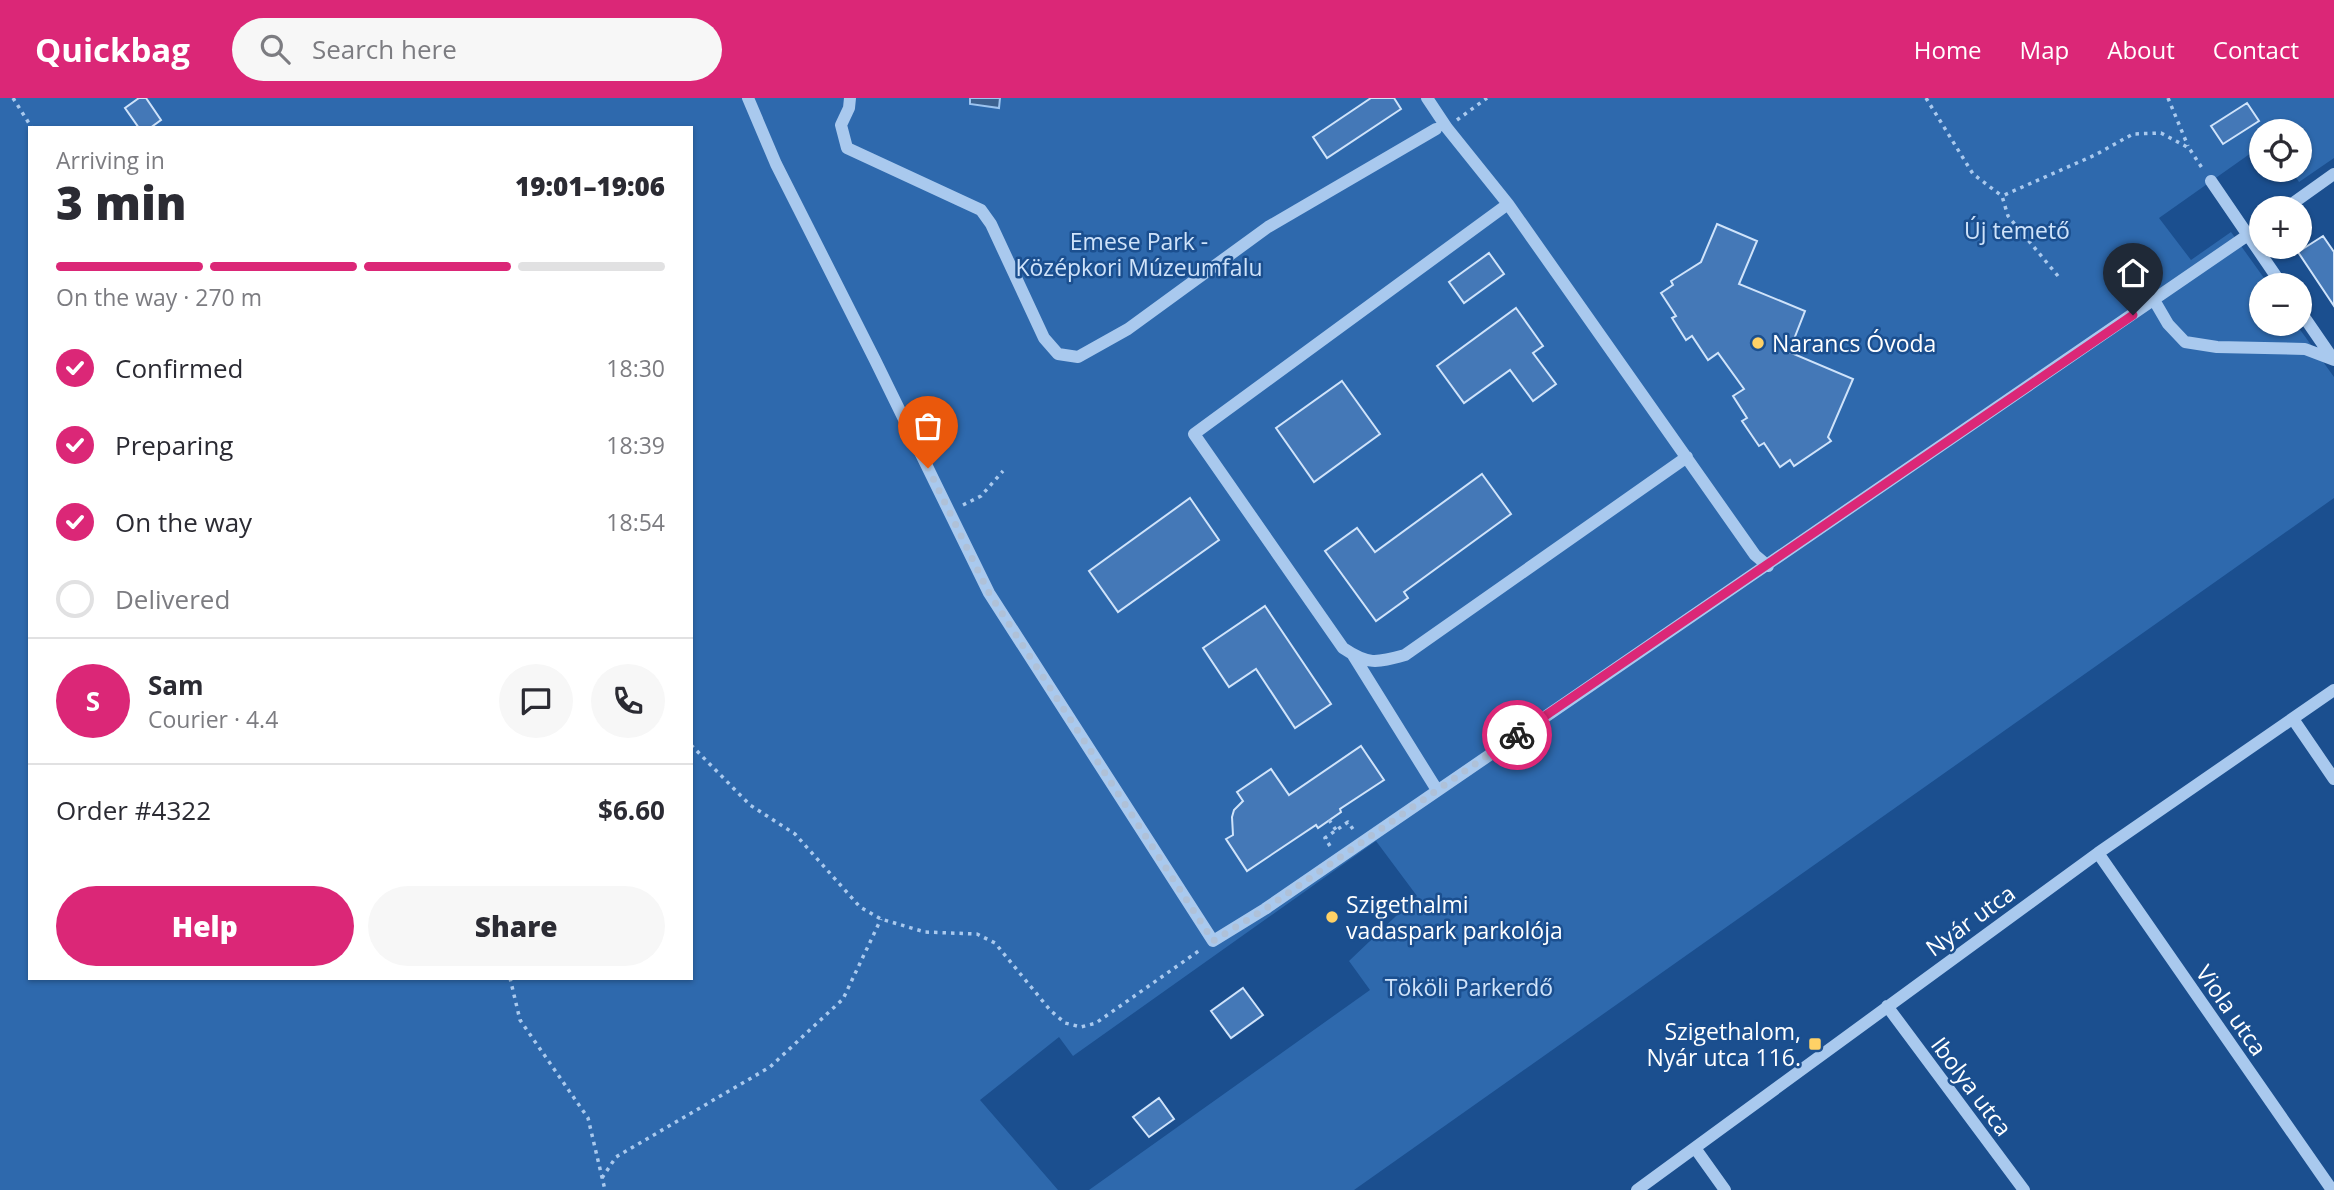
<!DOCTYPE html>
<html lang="en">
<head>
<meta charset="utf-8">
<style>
  body { margin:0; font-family:"Open Sans",sans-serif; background:#f7f7f7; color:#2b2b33; height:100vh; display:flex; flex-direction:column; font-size:26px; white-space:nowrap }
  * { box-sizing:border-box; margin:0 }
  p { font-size:23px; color:#7c7c81 }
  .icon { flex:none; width:38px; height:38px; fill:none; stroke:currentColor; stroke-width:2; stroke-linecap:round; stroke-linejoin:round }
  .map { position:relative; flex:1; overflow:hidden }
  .side { position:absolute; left:28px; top:28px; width:665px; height:854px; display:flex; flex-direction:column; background:#fff; border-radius:0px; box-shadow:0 2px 5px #0004 }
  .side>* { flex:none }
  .tools { position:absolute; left:2249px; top:21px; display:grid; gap:14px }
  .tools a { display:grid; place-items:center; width:63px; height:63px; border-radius:50%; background:#fff; box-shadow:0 2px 5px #0004; font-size:35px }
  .pin { position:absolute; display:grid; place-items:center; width:60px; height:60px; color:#fff; margin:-72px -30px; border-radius:50% 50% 50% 0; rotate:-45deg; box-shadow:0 0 7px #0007 }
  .pin .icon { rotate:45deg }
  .courier { position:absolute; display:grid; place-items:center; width:70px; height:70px; margin:-35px; border:5px solid #db2777; border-radius:50%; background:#fff; color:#222; box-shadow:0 2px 9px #0007 }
  .overview em { font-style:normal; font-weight:800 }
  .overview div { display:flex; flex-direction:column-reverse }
  .overview { display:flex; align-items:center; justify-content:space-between; height:119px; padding:0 28px }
  h1 { font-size:46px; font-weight:800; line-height:52px }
  .bar { display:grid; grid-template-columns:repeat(4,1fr); gap:10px 7px; align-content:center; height:84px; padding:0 28px }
  .bar i { height:9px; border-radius:5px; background:#e1e1e2 }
  .bar .current { background:#db2777 }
  .bar p { grid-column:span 4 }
  .line { display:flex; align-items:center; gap:18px; padding:0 28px; border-top:2px solid #e1e1e2 }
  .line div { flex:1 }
  .round { display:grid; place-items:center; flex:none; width:74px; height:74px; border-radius:37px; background:#f7f7f7 }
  ol { padding:0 28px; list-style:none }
  li { display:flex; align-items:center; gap:21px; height:77px }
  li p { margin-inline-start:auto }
  li .icon { padding:7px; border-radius:50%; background:#db2777; color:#fff; stroke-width:4 }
  li:last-child { color:#7c7c81 }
  li i { width:38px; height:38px; border:4px solid #e1e1e2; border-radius:50% }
  .action { display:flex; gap:14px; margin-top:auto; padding:14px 28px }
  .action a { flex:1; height:80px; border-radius:42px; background:#db2777; color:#fff; font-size:28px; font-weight:800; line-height:80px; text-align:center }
  .action a+a { background:#f7f7f7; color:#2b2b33 }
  header { display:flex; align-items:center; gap:42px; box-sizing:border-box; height:98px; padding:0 35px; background:#db2777; color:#fff }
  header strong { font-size:33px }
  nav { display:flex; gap:38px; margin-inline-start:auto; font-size:24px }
  .search { width:490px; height:63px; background:#f7f7f7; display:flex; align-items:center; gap:18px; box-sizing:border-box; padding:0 24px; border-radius:38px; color:#7c7c81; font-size:26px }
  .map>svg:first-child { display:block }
  .green { fill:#2e69ad; fill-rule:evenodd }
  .water { fill:#3c6290; stroke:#9cc4f0; stroke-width:2 }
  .building { fill:#4478b7; stroke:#cfe3fa; stroke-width:2 }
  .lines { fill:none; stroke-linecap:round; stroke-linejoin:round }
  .path { stroke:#a9c9ee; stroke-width:3.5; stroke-dasharray:3.5 5; stroke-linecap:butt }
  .minor { stroke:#a9c9ee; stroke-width:12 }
  .done { stroke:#afc1d8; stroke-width:7; stroke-dasharray:0 12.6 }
  .route { stroke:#db2777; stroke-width:9 }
  .poi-dot { fill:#ffd166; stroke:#1b4f8f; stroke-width:2.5 }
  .labels { text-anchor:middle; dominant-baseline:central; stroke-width:5; stroke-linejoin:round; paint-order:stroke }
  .park-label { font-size:23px; fill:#cfe3fa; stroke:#1b4f8f }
  .poi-label { font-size:23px; fill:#fff; stroke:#1b4f8f; text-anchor:start }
  .street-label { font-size:23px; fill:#fff; stroke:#1b4f8f }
</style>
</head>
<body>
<header>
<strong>Quickbag</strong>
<div class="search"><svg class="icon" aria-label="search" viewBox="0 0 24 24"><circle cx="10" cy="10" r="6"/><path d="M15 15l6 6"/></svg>Search here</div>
<nav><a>Home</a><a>Map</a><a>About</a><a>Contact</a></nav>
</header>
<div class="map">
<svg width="2334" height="1092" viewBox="0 0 2334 1092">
  <rect width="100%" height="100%" fill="#1b4f8f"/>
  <!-- green -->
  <path class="green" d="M0,0h970v6l29,3 1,-9h1334v60l-35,24 -8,-12h9v-39h-39v15l-102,72 32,42 40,-28 38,53h-8v39h35l38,53v121l-980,692h-265l281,-200 -21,-29 68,-65 -41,-55 -303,215 -14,-19 -79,63 78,90h-1058zM30,30h661v850h-661z"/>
  <!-- water -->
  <path class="water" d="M970,0h30l-1,10 -29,-4z"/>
  <!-- building -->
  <path class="building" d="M139,0h7l15,22 -11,8h-11l-14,-20z
    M1371,0h23l7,11 -74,49 -14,-21z
    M2247,5l12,18 -36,23 -12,-18z
    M1717,126l40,17 -18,43 66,27 -16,41 64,27 -25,58 3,4 -37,25 -4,-6 -10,7 -16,-24 -5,3 -17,-25 5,-3 -14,-22 11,-7 -26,-36 -10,7 -16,-24 -6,4 -14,-22 4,-2 -15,-23 12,-8 -2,-4 30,-19z
    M2323,138l11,16v54l-36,-54z
    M1489,155l15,21 -40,29 -15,-21z
    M1516,210l27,38 -10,7 23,31 -23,17 -23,-31 -46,33 -27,-37z
    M1342,283l38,53 -66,48 -38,-54z
    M1482,376l29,40 -107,78 4,6 -32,23 -51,-70 32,-23 18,24z
    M1190,400l29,42 -101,72 -29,-41z
    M1265,508l66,98 -36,24 -39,-59 -27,18 -26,-39z
    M1361,648l23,34 -44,29 1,3 -23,16 -2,-3 -69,46 -21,-32 7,-4 -1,-18 2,-7 9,-9 -6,-9 34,-23 18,26z
    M1243,890l20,27 -32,23 -20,-27z
    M1159,1000l15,21 -25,18 -16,-20z"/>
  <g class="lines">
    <!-- path -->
    <path class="path" d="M13,0l19,30
      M1926,0l47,76 29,22
      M2168,0l20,48
      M1457,22l30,-22
      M2058,178l-50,-60 -6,-20 93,-41 38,-21 28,-1 28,15 15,23
      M963,407l18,-9 22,-25
      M691,647l59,60 45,29 65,73 21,12 44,13 52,2 18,9 55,67 15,13 16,4 15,-4 104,-73
      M1329,722l7,10
      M1330,748l-5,-8 23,-16 7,10
      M510,880l10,42 68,98 17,72
      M602,1080l14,-21 154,-90 73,-68 38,-80"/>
    <!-- minor -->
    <path class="minor" d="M748,0l28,66 99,196 114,233 224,348 52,-32 996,-683
      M850,0l-1,10 -8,17 6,23 134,62 10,14 53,114 14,16 20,3 50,-28 140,-102 168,-98
      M1427,0l20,30 61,76 247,351 13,11
      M2211,83l71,104
      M1508,106l-314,230 149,214c25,17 33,15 62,7l282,-198
      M2286,110l48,-34
      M2154,202l14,24 17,18 32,5 88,2 29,11
      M2300,213l33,48
      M1353,557l84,135
      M2293,621l41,60
      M2098,755l234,337
      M1887,908l137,184
      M1695,1050l30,42
      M1637,1092l461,-337 236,-163"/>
  </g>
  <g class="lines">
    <!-- done -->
    <path class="done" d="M928,370l61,125 224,348 52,-32 252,-174"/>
    <!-- route -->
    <path class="route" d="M1517,637l616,-420"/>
  </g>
  <!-- markers -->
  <g class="poi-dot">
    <circle cx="1758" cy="245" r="7"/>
    <circle cx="1332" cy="819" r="7"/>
    <rect x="1808" y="939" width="14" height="14" rx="3.5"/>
  </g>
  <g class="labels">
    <!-- park labels -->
    <g class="park-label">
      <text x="2017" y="132">Új temető</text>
      <text x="1139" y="143">Emese Park -<tspan x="1139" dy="26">Középkori Múzeumfalu</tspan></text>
      <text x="1469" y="889">Tököli Parkerdő</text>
    </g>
    <!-- poi labels -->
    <g class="poi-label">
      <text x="1772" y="245">Narancs Óvoda</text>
      <text x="1346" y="806">Szigethalmi<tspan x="1346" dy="26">vadaspark parkolója</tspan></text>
      <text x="1801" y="933" text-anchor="end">Szigethalom,<tspan x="1801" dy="26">Nyár utca 116.</tspan></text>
    </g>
    <!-- street labels -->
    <g class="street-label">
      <text transform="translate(1970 822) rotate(-36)">Nyár utca</text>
      <text transform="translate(2232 912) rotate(55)">Viola utca</text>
      <text transform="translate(1972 988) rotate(53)">Ibolya utca</text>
    </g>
  </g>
</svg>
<div class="tools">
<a><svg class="icon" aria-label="locate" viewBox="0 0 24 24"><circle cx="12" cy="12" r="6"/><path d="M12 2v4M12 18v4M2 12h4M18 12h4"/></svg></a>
<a>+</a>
<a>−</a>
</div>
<div class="pin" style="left:928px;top:370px;background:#ea580c"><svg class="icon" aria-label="bag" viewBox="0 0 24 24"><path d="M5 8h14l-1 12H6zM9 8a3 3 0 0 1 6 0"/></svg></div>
<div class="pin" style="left:2133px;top:217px;background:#1f2937"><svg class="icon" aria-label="home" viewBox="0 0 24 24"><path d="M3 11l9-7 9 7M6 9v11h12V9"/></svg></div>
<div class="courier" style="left:1517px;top:637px"><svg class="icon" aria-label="bike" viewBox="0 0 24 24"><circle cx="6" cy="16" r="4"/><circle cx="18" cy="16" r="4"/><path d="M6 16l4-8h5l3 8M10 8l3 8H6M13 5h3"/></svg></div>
<section class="side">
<div class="overview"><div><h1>3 min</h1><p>Arriving in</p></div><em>19:01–19:06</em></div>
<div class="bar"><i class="current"></i><i class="current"></i><i class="current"></i><i></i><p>On the way · 270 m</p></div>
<ol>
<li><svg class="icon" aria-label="check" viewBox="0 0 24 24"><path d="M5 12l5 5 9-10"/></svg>Confirmed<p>18:30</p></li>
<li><svg class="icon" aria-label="check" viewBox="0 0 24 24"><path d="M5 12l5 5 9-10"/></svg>Preparing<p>18:39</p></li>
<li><svg class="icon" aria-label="check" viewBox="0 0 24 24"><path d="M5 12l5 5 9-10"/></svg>On the way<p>18:54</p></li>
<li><i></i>Delivered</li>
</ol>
<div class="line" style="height:126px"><b class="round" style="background:#db2777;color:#fff">S</b><div><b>Sam</b><p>Courier · 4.4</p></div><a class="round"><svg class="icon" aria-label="chat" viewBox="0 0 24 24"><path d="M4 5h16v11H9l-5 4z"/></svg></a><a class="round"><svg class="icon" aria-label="phone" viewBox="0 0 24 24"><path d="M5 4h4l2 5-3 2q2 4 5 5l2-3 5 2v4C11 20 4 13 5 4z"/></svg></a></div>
<div class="line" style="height:91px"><div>Order #4322</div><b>$6.60</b></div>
<div class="action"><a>Help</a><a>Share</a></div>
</section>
</div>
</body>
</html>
